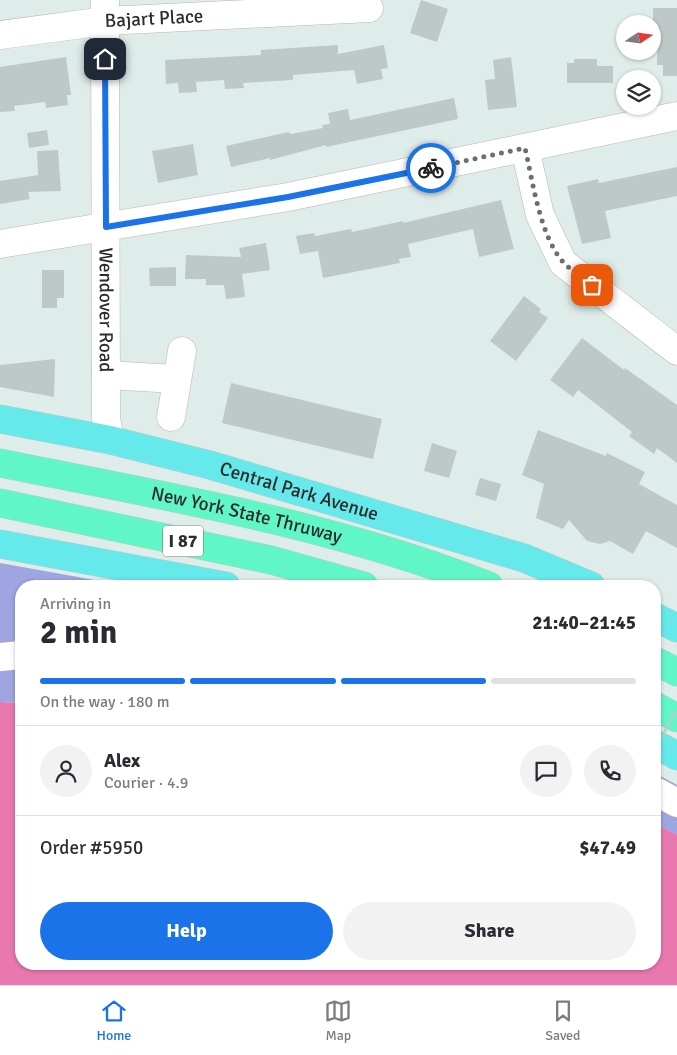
<!DOCTYPE html>
<html lang="en">
<head>
<meta charset="utf-8">
<style>
  body { margin:0; font-family:Signika,sans-serif; background:#f2f2f3; color:#2b2b33; height:100vh; display:flex; flex-direction:column; font-size:19px; white-space:nowrap }
  * { box-sizing:border-box; margin:0 }
  p { font-size:16px; color:#7c7c81 }
  .icon { flex:none; width:28px; height:28px; fill:none; stroke:currentColor; stroke-width:2; stroke-linecap:round; stroke-linejoin:round }
  .map { position:relative; flex:1; overflow:hidden }
  .side { position:absolute; left:15px; top:580px; width:646px; height:390px; display:flex; flex-direction:column; background:#fff; border-radius:20px; box-shadow:0 1px 4px #0004 }
  .side>* { flex:none }
  .needle { width:32px; rotate:77deg }
  .buttons { position:absolute; left:616px; top:15px; display:grid; gap:10px }
  .buttons a { display:grid; place-items:center; width:45px; height:45px; border-radius:50%; background:#fff; box-shadow:0 1px 4px #0004; font-size:25px }
  .pin { position:absolute; display:grid; place-items:center; width:42px; height:42px; color:#fff; margin:-21px; border-radius:10px; box-shadow:0 2px 8px #0006 }
  .courier { position:absolute; display:grid; place-items:center; width:50px; height:50px; margin:-25px; border:4px solid #1a73e8; border-radius:50%; background:#fff; color:#222; box-shadow:0 1px 6px #0007 }
  .head em { font-style:normal; font-weight:700 }
  .head div { display:flex; flex-direction:column-reverse }
  .head { display:flex; align-items:center; justify-content:space-between; height:85px; padding:0 25px }
  h1 { font-size:32px; font-weight:700; line-height:38px }
  .bar { display:grid; grid-template-columns:repeat(4,1fr); gap:8px 5px; align-content:center; height:60px; padding:0 25px }
  .bar i { height:6px; border-radius:4px; background:#e1e1e2 }
  .bar .active { background:#1a73e8 }
  .bar p { grid-column:span 4 }
  .line { display:flex; align-items:center; gap:12px; padding:0 25px; border-top:1px solid #e1e1e2 }
  .line div { flex:1 }
  .round { display:grid; place-items:center; flex:none; width:52px; height:52px; border-radius:26px; background:#f2f2f3 }
  .primary-button { display:flex; gap:10px; margin-top:auto; padding:10px 25px }
  .primary-button a { flex:1; height:58px; border-radius:30px; background:#1a73e8; color:#fff; font-size:20px; font-weight:700; line-height:58px; text-align:center }
  .primary-button a+a { background:#f2f2f3; color:#2b2b33 }
  .menu { display:flex; justify-content:space-around; align-items:center; height:70px; border-top:1px solid #e1e1e2; background:#fff; font-size:14px; color:#7c7c81 }
  .menu a { display:grid; justify-items:center; gap:2px }
  .menu .active { color:#1a73e8 }
  .map>svg:first-child { display:block }
  .green { fill:#9ea5e0 }
  .water { fill:#e978af }
  .building { fill:#bec8c7 }
  .lines { fill:none; stroke-linecap:round; stroke-linejoin:round }
  .minor-casing { stroke:#beb3b2; stroke-width:29 }
  .major-casing { stroke:#c8c8c8; stroke-width:29 }
  .highway-casing { stroke:#c8c8c8; stroke-width:29 }
  .minor { stroke:#fff; stroke-width:28 }
  .major { stroke:#66e9ea; stroke-width:28 }
  .highway { stroke:#60f6c6; stroke-width:28 }
  .path-bridge { stroke:#c8c8c8; stroke-width:3; stroke-dasharray:4 2.5; stroke-linecap:butt }
  .done { stroke:#6b706e; stroke-width:5; stroke-dasharray:0 9 }
  .route { stroke:#1a73e8; stroke-width:6 }
  .labels { text-anchor:middle; dominant-baseline:central; stroke-width:4.5; stroke-linejoin:round; paint-order:stroke }
  .shield { fill:#fff; stroke:#6b6b6b; stroke-width:1 }
  .shield-label { font-size:18px; font-weight:bold; fill:#2c2c2c }
  .street-label { font-size:19px; fill:#2c2c2c; stroke:#fff }
</style>
</head>
<body>
<div class="map">
<svg width="677" height="985" viewBox="0 0 677 985">
  <rect width="100%" height="100%" fill="#dfedea"/>
  <!-- green -->
  <path class="green" d="M0,563l128,23h-107v117l-21,-1z
    M655,773l22,12v50l-22,-12z"/>
  <!-- water -->
  <path class="water" d="M0,702l21,1v261h634v-141l22,12v150h-677z"/>
  <!-- building -->
  <path class="building" d="M421,0l27,9 -11,33 -27,-9z
    M653,8h24v68h-14v-11h-6l1,-40h-5z
    M338,45v9l46,-9 4,23 -7,1 2,10 -26,5 -3,-14 -61,5v5l-50,3 1,5 -19,1 -1,-9 -28,2 1,10 -18,1 -1,-10 -12,1 -1,-24 96,-5v-5z
    M66,57l5,38h-4l1,10 -22,3 -1,-6 -31,4 1,5 -15,1v-45z
    M511,57l6,50 -29,3 -3,-30 10,-1 -2,-19z
    M574,59h23v7h16v17h-46v-20h7z
    M454,98l4,21 -132,28v-2l-56,15v-2l-39,9 -5,-21 62,-14 3,2 32,-6 -1,-3 8,-1 -2,-11 20,-4 2,11z
    M47,130l2,15 -20,3 -2,-15z
    M193,144l5,31 -40,8 -6,-32z
    M58,150l3,41 -33,1 2,7 -30,5v-23l38,-6 -1,-24z
    M677,167v29l-72,15 6,27 -29,6 -15,-58 31,-7 1,4z
    M501,200l13,49 -35,8 -6,-28 -65,15 3,13 -12,2 1,4 -77,15 -5,-27 -18,3 -4,-18 18,-3 1,3 36,-7 1,3 51,-11v2z
    M266,243l4,27 -28,4 3,23 -19,2 -2,-14h-18v-6h-21l1,-24 55,2 -2,-9z
    M176,267v19h-26l-1,-18z
    M42,270h22v28h-7v10h-15z
    M524,296l17,13 -2,3 9,6 -32,43 -26,-20z
    M582,338l42,32 1,-2 52,37v58l-20,-15 -3,6 -25,-18 3,-4 -54,-42 -5,7 -23,-17z
    M55,359l-1,38 -54,-10v-22z
    M231,383l151,36 -9,40 -151,-36z
    M538,430l68,26 1,-3 38,19 -6,12 38,21v43l-31,-17 -13,23 -23,-13 -10,3 -13,-3 -18,-21 -6,9 -27,-11 8,-34 -22,-9z
    M432,443l25,8 -8,27 -25,-7z
    M480,478l21,6 -5,17 -21,-6z"/>
  <g class="lines">
    <!-- minor casing -->
    <g class="minor-casing">
      <g id="minor">
        <path id="s1" d="M105,0l1,418 4,22"/>
        <path id="s2" d="M0,35l105,-14 264,-13"/>
        <path d="M525,148l15,67 23,48 114,88"/>
        <path d="M0,244l288,-47 389,-81"/>
        <path d="M106,375l70,4"/>
        <path d="M171,417l11,-66"/>
        <path d="M0,657l21,-2"/>
        <path d="M655,791l22,12"/>
      </g>
    </g>
    <!-- major casing -->
    <g class="major-casing">
      <g id="major">
        <path id="s3" d="M0,419l110,21 100,25 314,93 67,28"/>
        <path d="M0,544l226,42"/>
        <path d="M655,617l22,11"/>
        <path d="M655,744l22,12"/>
      </g>
    </g>
    <!-- highway casing -->
    <g class="highway-casing">
      <g id="highway">
        <path id="s4" d="M0,463c164,33 332,61 489,123"/>
        <path d="M0,503l271,57 93,26"/>
        <path d="M655,661l22,11"/>
        <path d="M655,706l22,12"/>
      </g>
    </g>
    <!-- minor -->
    <use href="#minor" class="minor"/>
    <!-- major -->
    <use href="#major" class="major"/>
    <!-- highway -->
    <use href="#highway" class="highway"/>
    <!-- path-bridge -->
    <path class="path-bridge" d="M655,749l22,-40"/>
  </g>
  <g class="lines">
    <!-- done -->
    <path class="done" d="M431,168l94,-20c8,34 15,89 39,115 8,8 19,15 28,22"/>
    <!-- route -->
    <path class="route" d="M105,59l1,168 182,-30 143,-29"/>
  </g>
  <g class="labels">
    <!-- shield labels -->
    <rect class="shield" x="163" y="525.5" width="40" height="31" rx="4"/>
    <g class="shield-label">
      <text x="183" y="541">I 87</text>
    </g>
    <!-- street labels -->
    <g class="street-label">
      <text stroke="none"><textPath href="#s2" startOffset="155">Bajart Place</textPath></text>
      <text stroke="none"><textPath href="#s1" startOffset="310">Wendover Road</textPath></text>
      <text stroke="none"><textPath href="#s3" startOffset="308">Central Park Avenue</textPath></text>
      <text stroke="none"><textPath href="#s4" startOffset="252">New York State Thruway</textPath></text>
    </g>
  </g>
</svg>
<div class="buttons">
<a><svg class="needle" viewBox="-14 -14 28 28"><path d="M0-13l5 13h-10z" fill="#e53935"/><path d="M0 13l5-13h-10z" fill="#7c7c81"/></svg></a>
<a><svg class="icon" aria-label="layers" viewBox="0 0 24 24"><path d="M12 4l9 5-9 5-9-5zM3 14l9 5 9-5"/></svg></a>
</div>
<div class="pin" style="left:592px;top:285px;background:#ea580c"><svg class="icon" aria-label="bag" viewBox="0 0 24 24"><path d="M5 8h14l-1 12H6zM9 8a3 3 0 0 1 6 0"/></svg></div>
<div class="pin" style="left:105px;top:59px;background:#1f2937"><svg class="icon" aria-label="home" viewBox="0 0 24 24"><path d="M3 11l9-7 9 7M6 9v11h12V9"/></svg></div>
<div class="courier" style="left:431px;top:168px"><svg class="icon" aria-label="bike" viewBox="0 0 24 24"><circle cx="6" cy="16" r="4"/><circle cx="18" cy="16" r="4"/><path d="M6 16l4-8h5l3 8M10 8l3 8H6M13 5h3"/></svg></div>
<section class="side">
<div class="head"><div><h1>2 min</h1><p>Arriving in</p></div><em>21:40–21:45</em></div>
<div class="bar"><i class="active"></i><i class="active"></i><i class="active"></i><i></i><p>On the way · 180 m</p></div>
<div class="line" style="height:90px"><a class="round"><svg class="icon" aria-label="person" viewBox="0 0 24 24"><circle cx="12" cy="8" r="4"/><path d="M4 21q1-7 8-7t8 7"/></svg></a><div><b>Alex</b><p>Courier · 4.9</p></div><a class="round"><svg class="icon" aria-label="chat" viewBox="0 0 24 24"><path d="M4 5h16v11H9l-5 4z"/></svg></a><a class="round"><svg class="icon" aria-label="phone" viewBox="0 0 24 24"><path d="M5 4h4l2 5-3 2q2 4 5 5l2-3 5 2v4C11 20 4 13 5 4z"/></svg></a></div>
<div class="line" style="height:65px"><div>Order #5950</div><b>$47.49</b></div>
<div class="primary-button"><a>Help</a><a>Share</a></div>
</section>
</div>
<nav class="menu">
<a class="active"><svg class="icon" aria-label="home" viewBox="0 0 24 24"><path d="M3 11l9-7 9 7M6 9v11h12V9"/></svg>Home</a>
<a><svg class="icon" aria-label="map" viewBox="0 0 24 24"><path d="M3 6l6-2 6 2 6-2v14l-6 2-6-2-6 2zM9 4v14M15 6v14"/></svg>Map</a>
<a><svg class="icon" aria-label="saved" viewBox="0 0 24 24"><path d="M7 4h10v16l-5-4-5 4z"/></svg>Saved</a>
</nav>
</body>
</html>
